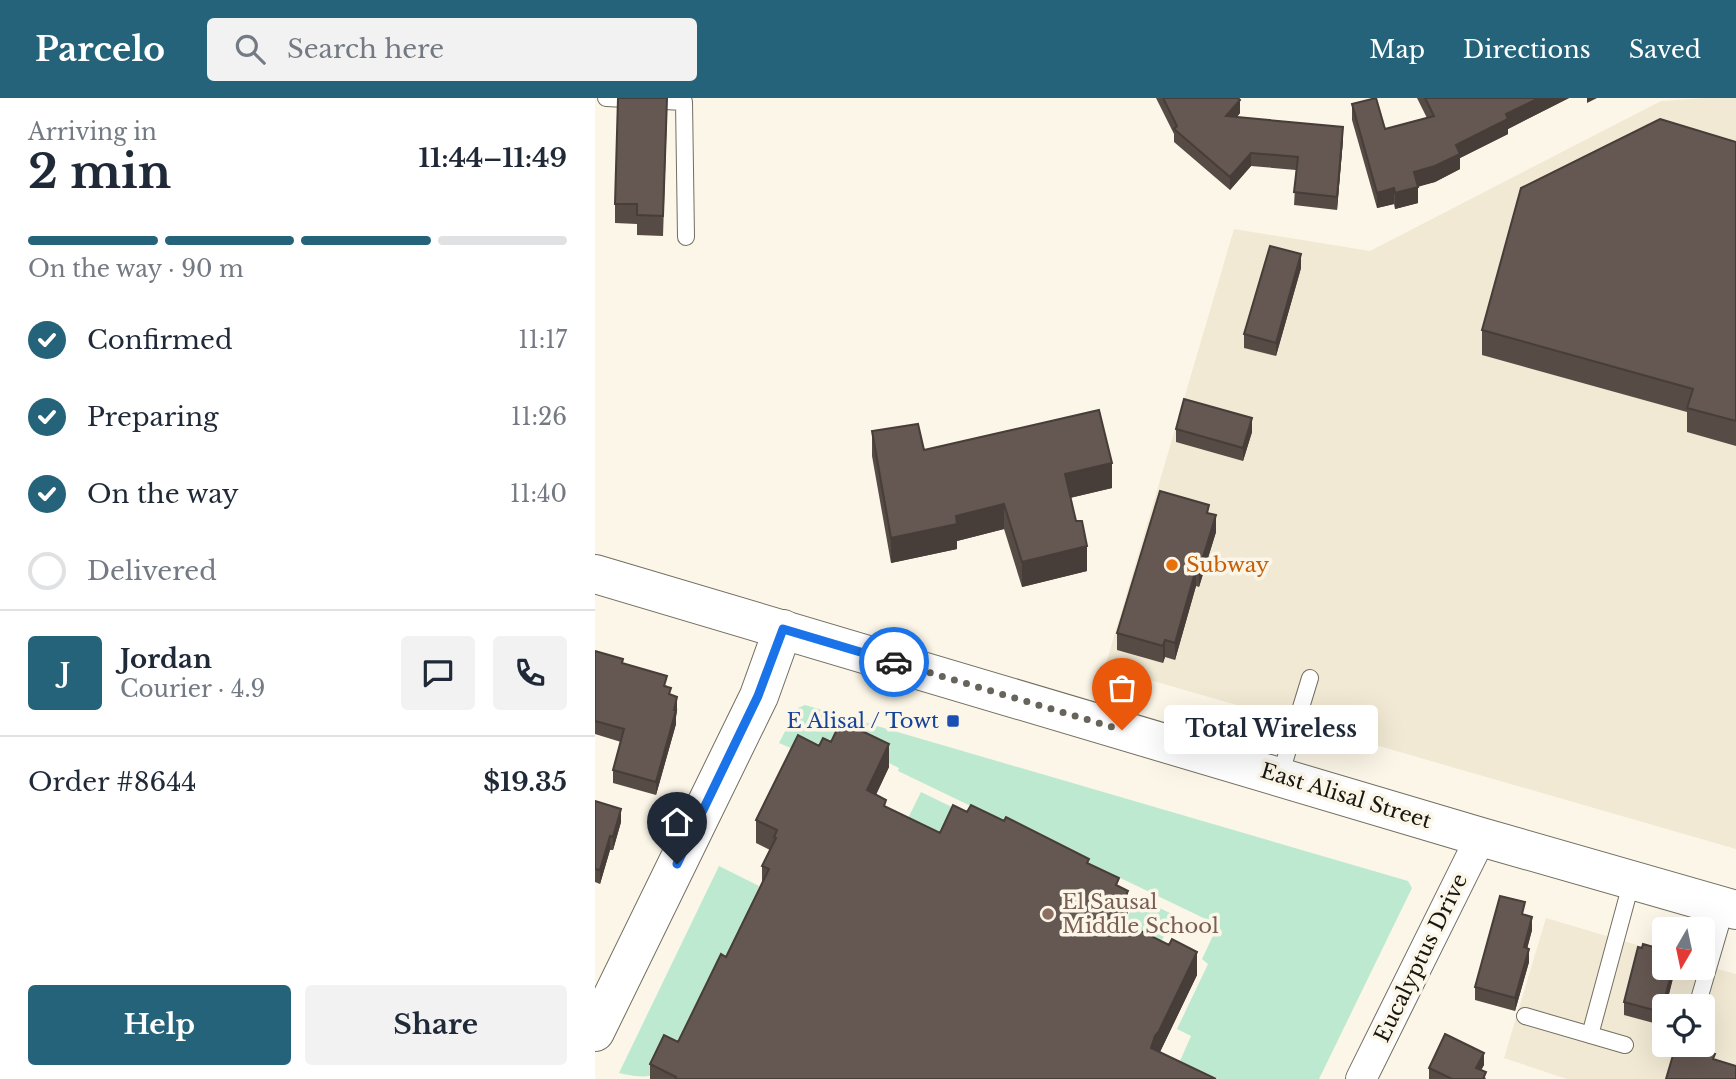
<!DOCTYPE html>
<html lang="en">
<head>
<meta charset="utf-8">
<style>
  body { margin:0; font-family:"Libre Baskerville",serif; background:#f2f2f3; color:#1f2937; height:100vh; display:flex; flex-direction:column; font-size:26px; white-space:nowrap }
  * { box-sizing:border-box; margin:0 }
  p { font-size:23px; color:#747a83 }
  .icon { flex:none; width:38px; height:38px; fill:none; stroke:currentColor; stroke-width:2; stroke-linecap:round; stroke-linejoin:round }
  .map { position:relative; flex:1; overflow:hidden }
  .details { display:flex; flex-direction:column; background:#fff; width:595px }
  .details>* { flex:none }
  .needle { width:46px; rotate:189deg }
  .buttons { position:absolute; left:1057px; top:819px; display:grid; gap:14px }
  .buttons a { display:grid; place-items:center; width:63px; height:63px; border-radius:7px; background:#fff; box-shadow:0 7px 28px #0002; font-size:35px }
  .pin { position:absolute; display:grid; place-items:center; width:60px; height:60px; color:#fff; margin:-72px -30px; border-radius:50% 50% 50% 0; rotate:-45deg; box-shadow:0 0 7px #0007 }
  .pin .icon { rotate:45deg }
  .courier { position:absolute; display:grid; place-items:center; width:70px; height:70px; margin:-35px; border:5px solid #1a73e8; border-radius:50%; background:#fff; color:#222; box-shadow:0 2px 9px #0007 }
  .bubble { position:absolute; height:49px; border-radius:7px; background:#fff; box-shadow:0 7px 28px #0002; font-size:23px; font-weight:800; line-height:49px; text-align:center }
  .summary em { font-style:normal; font-weight:800 }
  .summary div { display:flex; flex-direction:column-reverse }
  .summary { display:flex; align-items:center; justify-content:space-between; height:119px; padding:0 28px }
  h1 { font-size:46px; font-weight:800; line-height:52px }
  .bar { display:grid; grid-template-columns:repeat(4,1fr); gap:10px 7px; align-content:center; height:84px; padding:0 28px }
  .bar i { height:9px; border-radius:5px; background:#e0e1e3 }
  .bar .active { background:#246379 }
  .bar p { grid-column:span 4 }
  .line { display:flex; align-items:center; gap:18px; padding:0 28px; border-top:2px solid #e0e1e3 }
  .line div { flex:1 }
  .round { display:grid; place-items:center; flex:none; width:74px; height:74px; border-radius:7px; background:#f2f2f3 }
  ol { padding:0 28px; list-style:none }
  li { display:flex; align-items:center; gap:21px; height:77px }
  li p { margin-inline-start:auto }
  li .icon { padding:7px; border-radius:50%; background:#246379; color:#fff; stroke-width:4 }
  li:last-child { color:#747a83 }
  li i { width:38px; height:38px; border:4px solid #e0e1e3; border-radius:50% }
  .cta { display:flex; gap:14px; margin-top:auto; padding:14px 28px }
  .cta a { flex:1; height:80px; border-radius:7px; background:#246379; color:#fff; font-size:28px; font-weight:800; line-height:80px; text-align:center }
  .cta a+a { background:#f2f2f3; color:#1f2937 }
  header { display:flex; align-items:center; gap:42px; box-sizing:border-box; height:98px; padding:0 35px; background:#246379; color:#fff }
  header strong { font-size:33px }
  nav { display:flex; gap:38px; margin-inline-start:auto; font-size:24px }
  .search { width:490px; height:63px; background:#f2f2f3; display:flex; align-items:center; gap:18px; box-sizing:border-box; padding:0 24px; border-radius:7px; color:#747a83; font-size:26px }
  main { display:flex; flex:1; min-height:0 }
  .map>svg:first-child { display:block }
  .built { fill:#f1e9d3; fill-rule:evenodd }
  .green { fill:#bde9d1 }
  .lines { fill:none; stroke-linecap:round; stroke-linejoin:round }
  .service-casing { stroke:#736e61; stroke-width:18 }
  .minor-casing { stroke:#736e61; stroke-width:32 }
  .tertiary-casing { stroke:#736e61; stroke-width:40 }
  .secondary-casing { stroke:#736e61; stroke-width:40 }
  .service { stroke:#fff; stroke-width:16 }
  .minor { stroke:#fff; stroke-width:30 }
  .tertiary { stroke:#fff; stroke-width:38 }
  .secondary { stroke:#fff; stroke-width:38 }
  .wall { fill:#574b46 }
  .shaded-wall { fill:#473d39 }
  .building { fill:#655751; stroke:#473d39; stroke-width:2 }
  .done { stroke:#67645c; stroke-width:7; stroke-dasharray:0 12.6 }
  .route { stroke:#1a73e8; stroke-width:9 }
  .food-dot { fill:#e8710a; stroke:#fbf6e7; stroke-width:2.5 }
  .transit-dot { fill:#1a4fb4; stroke:#fbf6e7; stroke-width:2.5 }
  .education-dot { fill:#8d6e63; stroke:#fbf6e7; stroke-width:2.5 }
  .labels { text-anchor:middle; dominant-baseline:central; stroke-width:7; stroke-linejoin:round; paint-order:stroke }
  .food-label { font-size:21px; fill:#c56008; stroke:#fbf6e7; text-anchor:start }
  .transit-label { font-size:21px; fill:#164399; stroke:#fbf6e7; text-anchor:end }
  .street-label { font-size:21px; fill:#181611; stroke:#fbf6e7 }
  .education-label { font-size:21px; fill:#785e54; stroke:#fbf6e7; text-anchor:start }
</style>
</head>
<body>
<header>
<strong>Parcelo</strong>
<div class="search"><svg class="icon" aria-label="search" viewBox="0 0 24 24"><circle cx="10" cy="10" r="6"/><path d="M15 15l6 6"/></svg>Search here</div>
<nav><a>Map</a><a>Directions</a><a>Saved</a></nav>
</header>
<main>
<section class="details">
<div class="summary"><div><h1>2 min</h1><p>Arriving in</p></div><em>11:44–11:49</em></div>
<div class="bar"><i class="active"></i><i class="active"></i><i class="active"></i><i></i><p>On the way · 90 m</p></div>
<ol>
<li><svg class="icon" aria-label="check" viewBox="0 0 24 24"><path d="M5 12l5 5 9-10"/></svg>Confirmed<p>11:17</p></li>
<li><svg class="icon" aria-label="check" viewBox="0 0 24 24"><path d="M5 12l5 5 9-10"/></svg>Preparing<p>11:26</p></li>
<li><svg class="icon" aria-label="check" viewBox="0 0 24 24"><path d="M5 12l5 5 9-10"/></svg>On the way<p>11:40</p></li>
<li><i></i>Delivered</li>
</ol>
<div class="line" style="height:126px"><b class="round" style="background:#246379;color:#fff">J</b><div><b>Jordan</b><p>Courier · 4.9</p></div><a class="round"><svg class="icon" aria-label="chat" viewBox="0 0 24 24"><path d="M4 5h16v11H9l-5 4z"/></svg></a><a class="round"><svg class="icon" aria-label="phone" viewBox="0 0 24 24"><path d="M5 4h4l2 5-3 2q2 4 5 5l2-3 5 2v4C11 20 4 13 5 4z"/></svg></a></div>
<div class="line" style="height:91px"><div>Order #8644</div><b>$19.35</b></div>
<div class="cta"><a>Help</a><a>Share</a></div>
</section>
<div class="map">
<svg width="1141" height="981" viewBox="0 0 1141 981">
  <rect width="100%" height="100%" fill="#fbf6e7"/>
  <!-- built -->
  <path class="built" d="M1110,0h31v751l-631,-182 129,-438 136,22 291,-150z
    M951,820l118,35v15h39v-3l33,9v105h-169l-63,-21zM1069,908h39v39h-39z"/>
  <!-- green -->
  <path class="green" d="M210,607l603,176 4,7 -93,191h-100l-39,-18 11,-25 -14,-7 31,-65 -6,-5 16,-34 -320,-154 1,-3 -57,-28 -42,12 -21,-9 16,-31 3,-4z
    M326,694l37,18 -19,38 -37,-18z
    M124,768l40,20 -7,16 1,1 -77,160c-23,15 -30,16 -57,10z
    M542,799l37,18 -18,38 -38,-17z"/>
  <g class="lines">
    <!-- service casing -->
    <g class="service-casing">
      <path id="service" d="M11,0l78,4 2,135
        M685,678l30,-98
        M1102,908l29,-99
        M930,918l100,29
        M995,937l42,-155"/>
    </g>
    <!-- minor casing -->
    <g class="minor-casing">
      <path id="minor" d="M766,981l120,-242"/>
    </g>
    <!-- tertiary casing -->
    <g class="tertiary-casing">
      <path id="tertiary" d="M0,934l164,-336 24,-67"/>
    </g>
    <!-- secondary casing -->
    <g class="secondary-casing">
      <path id="secondary" d="M0,476l886,263 255,73"/>
    </g>
    <!-- service -->
    <use href="#service" class="service"/>
    <!-- minor -->
    <use href="#minor" class="minor"/>
    <!-- tertiary -->
    <use href="#tertiary" class="tertiary"/>
    <!-- secondary -->
    <use href="#secondary" class="secondary"/>
  </g>
  <!-- wall -->
  <path class="wall" d="M561,0h82l2,15 -3,4 106,23 -6,70 -43,-5 2,-35 -45,-4 -21,24 -56,-48v-8z
    M822,0h152l-61,31v5l-48,24v11l-25,13 -17,4v17l-23,6 -1,-5 -17,4 -25,-88v-16l33,25 42,-11z
    M72,16l-4,122 -26,-1v-11l-22,-1v-19z
    M1141,44v304l-49,-14v-20l-205,-57v-25z
    M706,170l-25,88 -32,-8v-14z
    M581,331l76,3 -9,29 -67,-19z
    M277,333l52,19 188,38 -42,10 17,73 -65,16 -18,-58 -47,12v8l-66,14 -19,-107z
    M614,416l7,18 -17,55 -3,-1 -21,74 -10,-3 -2,6 -46,-13v-17z
    M0,553l28,13 44,22 4,9 6,15 -1,7v7l-20,71 -43,-12v-13l8,-28 -26,-8z
    M224,648l70,21 -13,28 10,13 54,25 27,-21 122,52 30,23 9,27 -5,9 74,52 -37,77 56,27h-566v-15l28,-22 48,-85 36,-74v-17l8,-16 -14,-7v-23z
    M0,703l26,21 -8,28h-3l-10,34 -5,-2z
    M930,817l7,15 -5,18 2,14 -14,49 -40,-11v-13z
    M1080,870l-9,38h-2l-3,19 -37,-10v-13z
    M889,967l-3,5 5,9h-57v-11z"/>
  <!-- shaded-wall -->
  <path class="shaded-wall" d="M944,0h30l-61,31v5l-48,24v11l-25,13 -21,6v-16l42,-27 50,-31z
    M992,0h10l-10,5z
    M645,2v13l-14,17v-14z
    M748,29v13l-6,70v-13z
    M656,55v13l-21,24v-13z
    M823,89v16l-23,6v-16z
    M799,90v16l-17,4v-15z
    M706,156v14l-25,88v-13z
    M657,320v14l-9,29v-13z
    M517,365v25l-47,11v-25z
    M409,406v25l-47,12v8l-66,14v-25l65,-22z
    M621,417v17l-17,55v-17z
    M492,448v25l-65,16v-25z
    M601,471v17l-21,74v-17z
    M570,542v17l-2,6v-17z
    M82,599v13l-1,7v7l-20,71v-13z
    M294,646v23l-22,46v-23z
    M26,711v13l-8,28v-13z
    M15,738v14l-10,34v-14z
    M533,793v23l-14,27v-23z
    M937,819v13l-8,31v-14z
    M934,851v13l-14,49v-13z
    M602,854v23l-38,79 -8,-6 4,-12z
    M1078,870h2v3l-9,35h-2v6l-3,13v-13z
    M889,955v12l-8,14v-11z"/>
  <!-- building -->
  <path class="building" d="M23,0h49l-4,118 -26,-1v-11h-22z
    M568,0h75l2,2 -14,16 117,11 -6,70 -43,-5 4,-35 -47,-4 -21,24 -56,-48 3,-3z
    M781,0l9,31 49,-13 -9,-18h114l-33,16 2,5 -52,26 4,9 -25,12 -21,6 4,15 -23,6 -1,-5 -17,5 -25,-89z
    M1065,21l76,23v279l-49,-13 6,-19 -211,-59 39,-142z
    M675,148l31,8 -25,89 -32,-9z
    M589,301l68,19 -9,30 -67,-19z
    M504,312l13,53 -47,11 11,47h6l5,25 -65,16 -18,-58 -48,12 1,8 -66,14 -19,-107 46,-7 6,26z
    M565,393l49,14 -2,8 9,2 -17,55 -3,-1 -21,74 -10,-3 -2,6 -46,-13z
    M0,553l28,8 -1,4 45,13 -3,10 7,2 -2,6 8,3 -3,13h2l-20,72 -43,-12 11,-41 -29,-8z
    M246,623l48,23 -22,46 19,10 -2,6 56,27 13,-28 14,7 4,-7 33,16 2,-4 83,42 -2,4 32,15 -3,7 12,6 -14,27 55,27 3,-6 25,13 -38,79 -4,5 -4,12 65,31h-541l1,-2 -26,-13 14,-29 14,7 43,-88 5,3 43,-88 -7,-3 14,-28 -2,-1 3,-7 -21,-10 42,-85 21,11 4,-8 8,4z
    M0,703l26,8 -8,28 -3,-1 -10,34 -5,-1z
    M905,798l25,6 -3,12 10,3 -8,30 5,2 -14,49 -40,-11z
    M1048,846l21,6v18h9l-12,44 -37,-10 14,-55 4,1z
    M850,936l39,19 -8,15 10,4 -3,7h-31l-23,-11z
    M1081,947h6l33,9 -2,5 23,7v13h-70z"/>
  <g class="lines">
    <!-- done -->
    <path class="done" d="M299,564l228,68"/>
    <!-- route -->
    <path class="route" d="M82,766l81,-168 25,-67 111,33"/>
  </g>
  <!-- markers -->
  <circle class="food-dot" cx="577" cy="467" r="7"/>
  <rect class="transit-dot" x="351" y="616" width="14" height="14" rx="3.5"/>
  <circle class="education-dot" cx="453" cy="816" r="7"/>
  <g class="labels">
    <!-- food labels -->
    <g class="food-label">
      <text x="591" y="467">Subway</text>
    </g>
    <!-- transit labels -->
    <g class="transit-label">
      <text x="344" y="623">E Alisal / Towt</text>
    </g>
    <!-- street labels -->
    <g class="street-label">
      <text transform="translate(751 698) rotate(17)">East Alisal Street</text>
      <text transform="translate(826 860) rotate(-64)">Eucalyptus Drive</text>
    </g>
    <!-- education labels -->
    <g class="education-label">
      <text x="467" y="804">El Sausal<tspan x="467" dy="24">Middle School</tspan></text>
    </g>
  </g>
</svg>
<div class="buttons">
<a><svg class="needle" viewBox="-14 -14 28 28"><path d="M0-13l5 13h-10z" fill="#e53935"/><path d="M0 13l5-13h-10z" fill="#747a83"/></svg></a>
<a><svg class="icon" aria-label="locate" viewBox="0 0 24 24"><circle cx="12" cy="12" r="6"/><path d="M12 2v4M12 18v4M2 12h4M18 12h4"/></svg></a>
</div>
<div class="pin" style="left:527px;top:632px;background:#ea580c"><svg class="icon" aria-label="bag" viewBox="0 0 24 24"><path d="M5 8h14l-1 12H6zM9 8a3 3 0 0 1 6 0"/></svg></div>
<div class="pin" style="left:82px;top:766px;background:#1f2937"><svg class="icon" aria-label="home" viewBox="0 0 24 24"><path d="M3 11l9-7 9 7M6 9v11h12V9"/></svg></div>
<div class="courier" style="left:299px;top:564px"><svg class="icon" aria-label="car" viewBox="0 0 24 24"><path d="M5 17H2v-5l4-1 3-4h7l3 4 3 1v5h-3M9 17h6M6 11h13"/><circle cx="7" cy="17" r="2"/><circle cx="17" cy="17" r="2"/></svg></div>
<div class="bubble" style="left:569px;top:607px;width:214px">Total Wireless</div>
</div>
</main>
</body>
</html>
